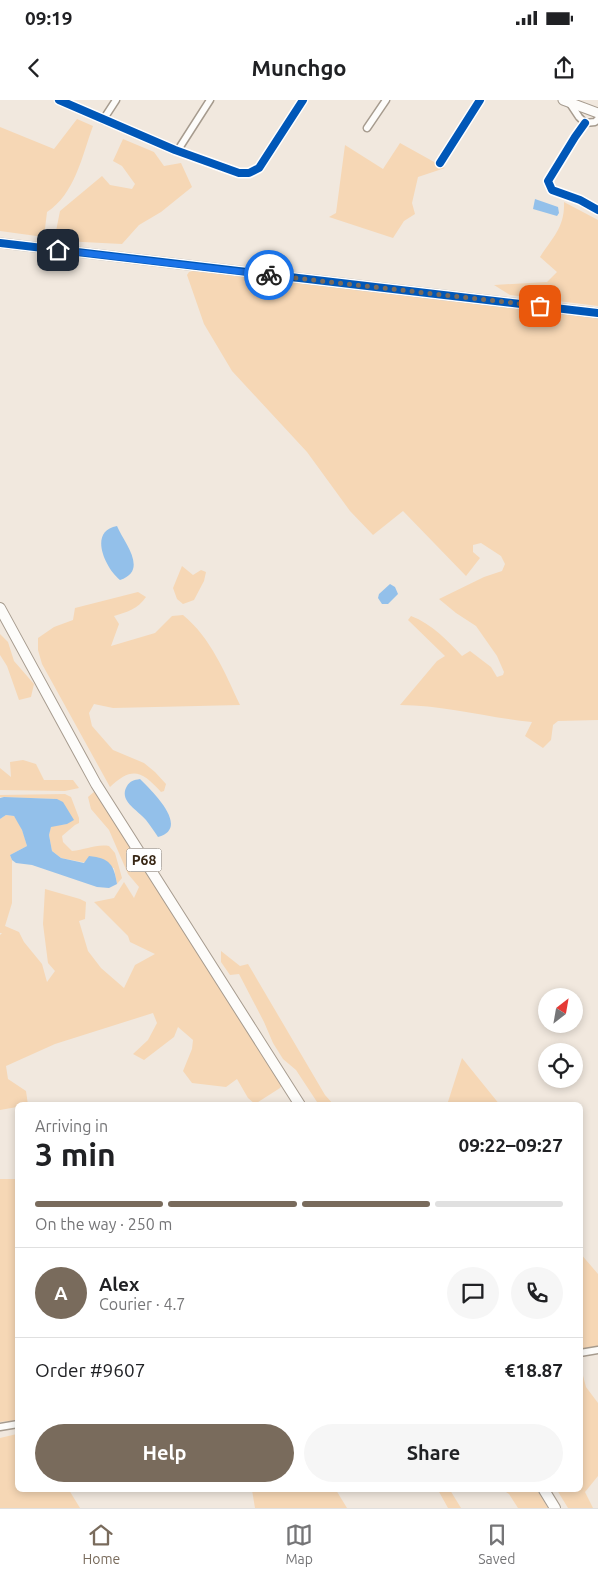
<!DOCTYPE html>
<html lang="en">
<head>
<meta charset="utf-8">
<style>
  body { margin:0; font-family:Ubuntu,sans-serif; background:#f6f6f6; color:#202124; height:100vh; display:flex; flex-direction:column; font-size:19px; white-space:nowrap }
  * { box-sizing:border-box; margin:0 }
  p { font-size:16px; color:#757577 }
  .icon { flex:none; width:28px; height:28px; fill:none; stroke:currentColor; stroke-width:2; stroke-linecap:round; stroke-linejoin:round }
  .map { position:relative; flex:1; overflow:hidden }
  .panel { position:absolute; left:15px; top:1002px; width:568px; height:390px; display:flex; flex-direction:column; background:#fff; border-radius:8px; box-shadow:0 2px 8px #0003 }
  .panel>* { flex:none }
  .needle { width:32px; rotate:31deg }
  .controls { position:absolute; left:538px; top:888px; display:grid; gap:10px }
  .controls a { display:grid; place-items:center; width:45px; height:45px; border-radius:50%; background:#fff; box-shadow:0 2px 8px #0003; font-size:25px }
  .pin { position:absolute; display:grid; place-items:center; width:42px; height:42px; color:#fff; margin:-21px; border-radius:10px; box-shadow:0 2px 8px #0006 }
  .courier { position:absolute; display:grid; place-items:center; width:50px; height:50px; margin:-25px; border:4px solid #1a73e8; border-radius:50%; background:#fff; color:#222; box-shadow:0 1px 6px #0007 }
  .headline em { font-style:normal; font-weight:700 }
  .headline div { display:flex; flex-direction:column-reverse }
  .headline { display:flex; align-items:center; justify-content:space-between; height:85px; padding:0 20px }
  h1 { font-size:32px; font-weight:700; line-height:38px }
  .bar { display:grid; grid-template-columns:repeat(4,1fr); gap:8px 5px; align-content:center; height:60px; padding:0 20px }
  .bar i { height:6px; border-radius:4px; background:#e0e0e0 }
  .bar .selected { background:#796b5c }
  .bar p { grid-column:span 4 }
  .line { display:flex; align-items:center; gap:12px; padding:0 20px; border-top:1px solid #e0e0e0 }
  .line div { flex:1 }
  .round { display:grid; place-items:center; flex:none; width:52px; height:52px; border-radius:26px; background:#f6f6f6 }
  .button { display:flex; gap:10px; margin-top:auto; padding:10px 20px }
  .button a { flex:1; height:58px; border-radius:30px; background:#796b5c; color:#fff; font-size:20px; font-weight:700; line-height:58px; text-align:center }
  .button a+a { background:#f6f6f6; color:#202124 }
  .status { display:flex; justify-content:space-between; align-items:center; height:35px; padding:0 25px; background:#fff; direction:ltr }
  .status svg { height:14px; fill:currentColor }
  header { display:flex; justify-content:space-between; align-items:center; height:65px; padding:0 20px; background:#fff; font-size:22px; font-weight:700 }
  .tab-bar { display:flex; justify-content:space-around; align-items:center; height:70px; border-top:1px solid #e0e0e0; background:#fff; font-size:14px; color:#757577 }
  .tab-bar a { display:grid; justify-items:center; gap:2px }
  .tab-bar .selected { color:#796b5c }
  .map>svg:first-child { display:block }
  .green { fill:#f6d7b5 }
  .water { fill:#93c0ea }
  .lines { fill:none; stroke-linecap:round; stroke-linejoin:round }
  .street-casing { stroke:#a69b8e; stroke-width:9 }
  .secondary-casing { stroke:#a69b8e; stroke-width:11 }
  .primary-casing { stroke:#a69b8e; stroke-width:12 }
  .street { stroke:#fdfcfa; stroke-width:6 }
  .secondary { stroke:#fdfcfa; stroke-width:9 }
  .primary { stroke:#fdfcfa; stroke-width:10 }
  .cycleway-casing { stroke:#fff; stroke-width:11 }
  .cycleway { stroke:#0057b8; stroke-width:8 }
  .done { stroke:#796b5c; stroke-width:5; stroke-dasharray:0 9 }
  .route { stroke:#1a73e8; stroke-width:6 }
  .labels { text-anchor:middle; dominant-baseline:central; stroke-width:5; stroke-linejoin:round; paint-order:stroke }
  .shield { fill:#fff; stroke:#74685c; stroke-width:1 }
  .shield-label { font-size:14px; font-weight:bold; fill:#392816 }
</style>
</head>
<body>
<div class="status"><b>09:19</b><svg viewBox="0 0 49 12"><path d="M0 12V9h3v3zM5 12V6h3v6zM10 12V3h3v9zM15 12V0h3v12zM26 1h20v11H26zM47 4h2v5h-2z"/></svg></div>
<header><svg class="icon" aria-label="back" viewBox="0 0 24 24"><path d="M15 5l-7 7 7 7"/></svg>Munchgo<svg class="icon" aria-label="share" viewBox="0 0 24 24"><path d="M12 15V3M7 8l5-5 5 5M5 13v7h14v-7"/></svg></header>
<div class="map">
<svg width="598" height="1408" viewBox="0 0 598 1408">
  <rect width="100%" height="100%" fill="#f1e8de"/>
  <!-- green -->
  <path class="green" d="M77,19l16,7c-11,30 -18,68 -46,86l-3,25 -44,-6v-104l54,22z
    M123,39l31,13 10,14 17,-3 11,24 -31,25 -22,13 -17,19 -59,-3 -8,-5 5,-25 42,-35 8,9 22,4 3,-5 -13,-18 -9,-5z
    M400,43l45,25 -27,9 -6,26 3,11 -11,7 -11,17 -64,-21 7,-4 9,-68 38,24z
    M564,102l34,18v86l-88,-11 -16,-10 53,-3 10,-10 -17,-15c13,-20 25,-30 24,-55z
    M195,170l403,47v403l-40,1 -5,4 -2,15 -8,8 -18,-12 7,-14c-44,-4 -87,-17 -132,-17l37,-44 8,-5 -37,-36 3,-4c21,8 36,24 51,40l8,-5 21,16 6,10 6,-2 1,-3 -7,-16 -21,-30 -20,-13 -17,-14 45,-22 18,-6 3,-7 -4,-8 -20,-13 -8,2v7l7,6 -14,18 -63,-65 -30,24 -23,-24 -43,-59 -75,-81 -28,-47 -17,-49 2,-3z
    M182,466l11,9 8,-5 5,2 -2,9 -10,19 -11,4 -6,-5 -4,-11z
    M138,492l8,5c-8,12 -19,15 -32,19l5,8 -8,22 44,-13 17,-17 11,-1c28,23 42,58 57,90l-127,3 -19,-4 -5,9 3,13 21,24 31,13 11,9 11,12 -2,7 -3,1c-19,-21 -29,-26 -51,-5l-68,-123 -4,-14v-12l16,-11 19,-7 2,-12z
    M0,534l8,8 6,19 20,23 -3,13 -12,3 -12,-34 -7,-11z
    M23,660l13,4 8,16h29l6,8 -14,3 -65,-1v-22l11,9 -1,-15z
    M95,691l4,2 34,60 11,12 139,217 -3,6 -25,16 -7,-6 -11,-19 -11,8 -34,-4 -9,-12 9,-22 1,-9 -15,-13 -4,10 -30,23 -11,-6 15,-14 9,-17 -4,-10 -98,31 -49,22 2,13 18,12 2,14h-10l-1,2 -17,3v-175l2,-2h-2v-114l6,-4 8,1c7,8 10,19 13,30l-17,9 2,5v43l-7,23 14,6 5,10 18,22 5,18 8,-11 -7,-8 -5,-39 2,-35 35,10 6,3 -1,17 -6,2 9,30 13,17 23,20 11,-23 20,-11 -25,-12 -2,-6 -34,-34 20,-4 10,-16 10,16 5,-11 -11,-13 -19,-44 -18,-21 -3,-12z
    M65,694l6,3 8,21v5l-4,2 -13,11 1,6 9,9c13,-1 24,-7 37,-5l6,7 7,25 -5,6 -3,-16 -53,-10 -9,-7 -3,-16 2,-9 16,-2 -10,-25 -57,-2v-2z
    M221,851l19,15 8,-2 77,131 9,10h-15l-23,-35 -13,-11 -10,-16 -9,-21 -25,-48 -9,1 -9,-13z
    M462,958l38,47h-53z
    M0,1079h17l1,241 -18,2z
    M580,1153l18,21v74l-18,2z
    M580,1264l6,23 12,16v73l-13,16 8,16h-25l-11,-18h23z
    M17,1334l1,56h51l11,18h-80v-70z
    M252,1390h84l11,18h-92z
    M438,1390h12l11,18h-13z
    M503,1390h34l11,18h-30l-9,-14z"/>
  <!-- water -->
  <path class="water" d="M535,99l23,8 1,6 -2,3 -24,-7z
    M117,426c7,17 32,44 3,54 -15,-12 -32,-49 -3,-54z
    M390,484l5,3 3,7 -10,10h-6l-4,-6 1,-4z
    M140,679c12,12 51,49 18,58 -4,-6 -8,-12 -12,-17 -8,-10 -28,-19 -19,-34 3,-5 7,-6 13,-7z
    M4,697l53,2 6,3 11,18 -7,4 -16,3 -2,8 3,16 9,7 23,5 5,-7c21,2 25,9 28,28l-8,4 -12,-1 -65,-22 -16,-2 -4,-3 -2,-5 17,-9 -5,-16 -8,-14 -8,-1 -6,4v-21z"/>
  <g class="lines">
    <!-- street casing -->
    <g class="street-casing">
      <path id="street" d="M59,0l116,50 64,23h10l10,-5 44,-68
        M571,5l8,12 6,6 10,-1 3,-3
        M103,20l13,-20
        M585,23l-10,14 -27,44 4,9 28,10 18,10
        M367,28l19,-28
        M178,50l32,-50
        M440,63l40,-63
        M580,1253l18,-3
        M0,1327l18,-3"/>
    </g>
    <!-- secondary casing -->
    <g class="secondary-casing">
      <path id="secondary" d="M563,0l35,13
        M0,143l598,70"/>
    </g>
    <!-- primary casing -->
    <g class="primary-casing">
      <path id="primary" d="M0,508l96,176 204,321
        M544,1390l11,18"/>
    </g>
    <!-- street -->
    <use href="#street" class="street"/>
    <!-- secondary -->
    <use href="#secondary" class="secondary"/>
    <!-- primary -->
    <use href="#primary" class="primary"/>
    <!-- cycleway casing -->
    <g class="cycleway-casing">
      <path id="cycleway" d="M59,0l116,50 64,23h10l10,-5 44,-68
        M585,23l-10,14 -27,44 4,9 28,10 18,10
        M440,63l40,-63
        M0,143l598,70"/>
    </g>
    <!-- cycleway -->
    <use href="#cycleway" class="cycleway"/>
  </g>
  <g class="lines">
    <!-- done -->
    <path class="done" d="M269,175l271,31"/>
    <!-- route -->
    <path class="route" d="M58,150l211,25"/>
  </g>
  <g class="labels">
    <!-- shield labels -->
    <rect class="shield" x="126.5" y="748.5" width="35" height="23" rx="4"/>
    <g class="shield-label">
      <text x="144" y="760">P68</text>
    </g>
  </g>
</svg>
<div class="controls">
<a><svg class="needle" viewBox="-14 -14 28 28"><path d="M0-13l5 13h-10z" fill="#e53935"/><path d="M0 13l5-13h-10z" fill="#757577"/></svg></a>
<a><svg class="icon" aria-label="locate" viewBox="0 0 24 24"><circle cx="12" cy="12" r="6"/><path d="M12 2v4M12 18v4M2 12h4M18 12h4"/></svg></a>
</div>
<div class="pin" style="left:540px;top:206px;background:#ea580c"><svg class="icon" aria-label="bag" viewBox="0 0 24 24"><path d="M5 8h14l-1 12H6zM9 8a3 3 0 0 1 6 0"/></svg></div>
<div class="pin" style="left:58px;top:150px;background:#1f2937"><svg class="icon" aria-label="home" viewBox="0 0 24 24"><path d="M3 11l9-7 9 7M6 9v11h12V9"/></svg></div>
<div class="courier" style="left:269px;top:175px"><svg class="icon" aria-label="bike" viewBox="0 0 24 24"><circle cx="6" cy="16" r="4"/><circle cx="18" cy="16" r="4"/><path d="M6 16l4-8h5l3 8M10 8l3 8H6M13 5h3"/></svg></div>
<section class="panel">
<div class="headline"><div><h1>3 min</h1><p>Arriving in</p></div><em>09:22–09:27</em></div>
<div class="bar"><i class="selected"></i><i class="selected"></i><i class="selected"></i><i></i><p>On the way · 250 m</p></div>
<div class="line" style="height:90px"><b class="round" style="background:#796b5c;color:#fff">A</b><div><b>Alex</b><p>Courier · 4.7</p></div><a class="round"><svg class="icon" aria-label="chat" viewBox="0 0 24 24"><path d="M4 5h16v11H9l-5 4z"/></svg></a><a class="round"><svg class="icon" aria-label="phone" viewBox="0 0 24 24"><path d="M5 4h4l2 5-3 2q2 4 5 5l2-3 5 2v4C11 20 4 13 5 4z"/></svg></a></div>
<div class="line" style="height:65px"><div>Order #9607</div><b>€18.87</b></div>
<div class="button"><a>Help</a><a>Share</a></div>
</section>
</div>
<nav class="tab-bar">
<a class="selected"><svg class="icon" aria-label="home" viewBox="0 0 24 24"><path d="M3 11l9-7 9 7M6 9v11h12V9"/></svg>Home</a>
<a><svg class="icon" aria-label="map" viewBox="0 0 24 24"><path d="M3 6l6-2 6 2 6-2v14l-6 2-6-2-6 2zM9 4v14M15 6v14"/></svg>Map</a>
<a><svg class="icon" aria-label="saved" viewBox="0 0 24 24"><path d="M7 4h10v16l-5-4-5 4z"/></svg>Saved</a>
</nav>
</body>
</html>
